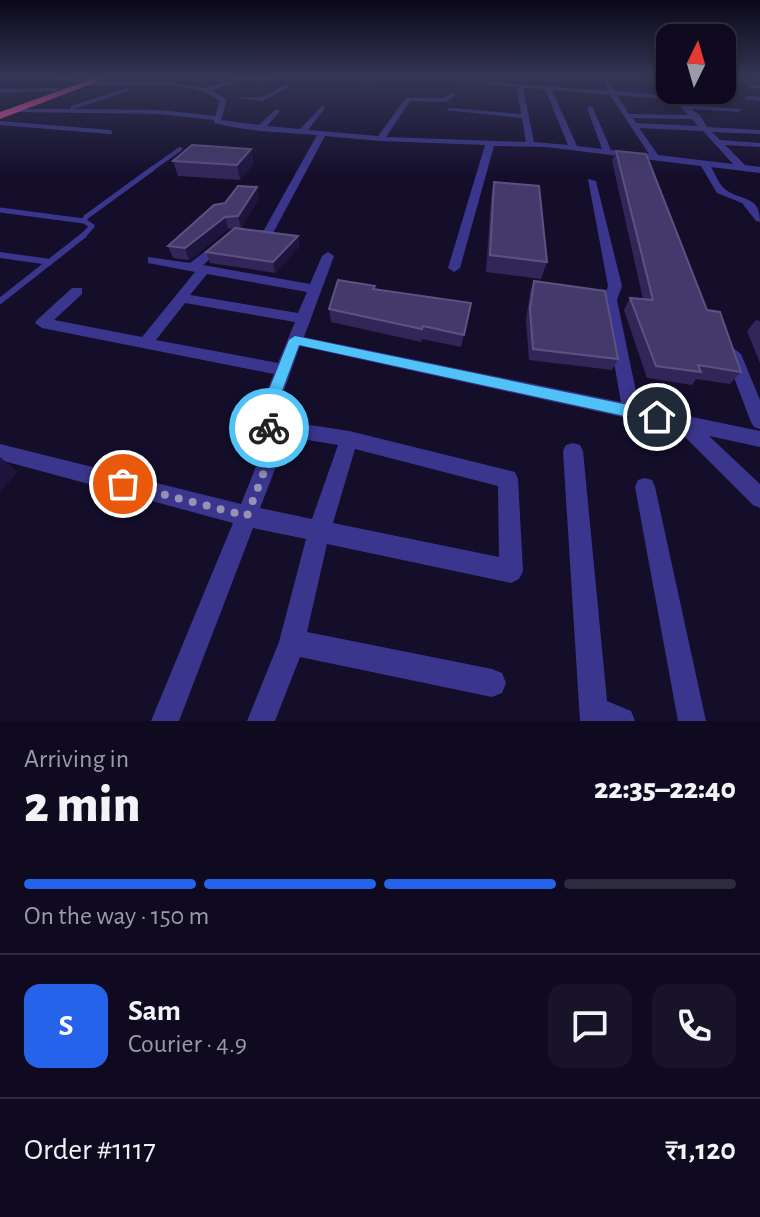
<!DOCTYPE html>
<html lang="en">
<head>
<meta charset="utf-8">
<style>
  body { margin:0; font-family:"Alegreya Sans",sans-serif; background:#181329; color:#f1f3f6; height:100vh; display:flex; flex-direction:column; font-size:30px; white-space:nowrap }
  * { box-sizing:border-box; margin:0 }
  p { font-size:26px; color:#9b9aa5 }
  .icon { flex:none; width:44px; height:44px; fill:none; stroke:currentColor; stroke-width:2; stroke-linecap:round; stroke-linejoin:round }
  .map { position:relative; height:721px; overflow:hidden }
  .drawer { display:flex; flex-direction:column; background:#0f0a20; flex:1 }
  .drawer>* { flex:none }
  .needle { width:52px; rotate:5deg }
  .fabs { position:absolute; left:656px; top:24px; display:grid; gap:16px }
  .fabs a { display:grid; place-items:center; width:80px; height:80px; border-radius:16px; background:#0f0a20; box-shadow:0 4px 12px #0003,0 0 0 2px #2f2b3e; font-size:40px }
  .pin { position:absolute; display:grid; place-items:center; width:68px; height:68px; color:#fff; margin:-34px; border:4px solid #fff; border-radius:50%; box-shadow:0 2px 8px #0007 }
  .courier { position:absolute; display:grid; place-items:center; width:80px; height:80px; margin:-40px; border:6px solid #4fc3f7; border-radius:50%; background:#fff; color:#222; box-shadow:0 2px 10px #0007 }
  .overview em { font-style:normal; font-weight:800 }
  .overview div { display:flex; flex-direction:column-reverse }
  .overview { display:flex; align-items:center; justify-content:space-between; height:136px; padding:0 24px }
  h1 { font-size:52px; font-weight:800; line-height:60px }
  .bar { display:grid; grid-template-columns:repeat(4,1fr); gap:12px 8px; align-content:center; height:96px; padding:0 24px }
  .bar i { height:10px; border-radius:6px; background:#2f2b3e }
  .bar .selected { background:#2563eb }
  .bar p { grid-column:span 4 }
  .line { display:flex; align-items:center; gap:20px; padding:0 24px; border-top:2px solid #2f2b3e }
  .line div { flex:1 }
  .round { display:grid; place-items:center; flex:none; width:84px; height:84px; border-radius:16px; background:#181329 }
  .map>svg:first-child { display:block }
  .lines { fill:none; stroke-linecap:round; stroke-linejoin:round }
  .lane-far2 { stroke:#3b368d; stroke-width:4 }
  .lane-far1 { stroke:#3b368d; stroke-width:5 }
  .lane { stroke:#3b368d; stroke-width:6 }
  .street { fill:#3b368d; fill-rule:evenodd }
  .highway { fill:#ff53a0; fill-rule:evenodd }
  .wall { fill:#322659 }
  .shaded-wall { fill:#1e153f }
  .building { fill:#44396b; stroke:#5c5282; stroke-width:2 }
  .route { fill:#4fc3f7 }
  .done { stroke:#9791b5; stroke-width:8; stroke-dasharray:0 14.4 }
</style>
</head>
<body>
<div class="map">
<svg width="760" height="721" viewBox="0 0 760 721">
  <rect width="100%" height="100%" fill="#140e2b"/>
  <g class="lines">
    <!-- lane-far2 -->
    <path class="lane-far2" d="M0,123l110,9
      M149,171l31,-22"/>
    <!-- lane-far1 -->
    <path class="lane-far1" d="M0,210l84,11
      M82,237l10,-11 -8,-5 2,-4 66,-48"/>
    <!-- lane -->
    <path class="lane" d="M0,255l50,7
      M0,301l84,-66"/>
    <!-- street -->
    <path class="street" d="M7,76l87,3 2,3h63l47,6 35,-12 22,2 13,-2 -12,6 -23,-2 -28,10 14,10 -6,20 38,5 17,-16 4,2 -13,15 33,3 22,-23 3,2 -17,22 70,6 28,-38h38l9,-6 2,3 -9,7 -36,-1 -24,36 140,5 -4,-24 -76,-8 4,-2 71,6 -4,-27 -114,-11 205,15 -6,-15h6l6,15 62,5 10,9 55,4 -2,3 -48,-3 9,6 7,12 53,3v4l-48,-2 8,8 40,3v4l-35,-2 20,20 15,2v6l-49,-6c4,6 8,18 14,22 16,13 35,5 35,33l-4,-1 -14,-18 -25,-10 -16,-27 -155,-19 -52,-1 -34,122 -6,4 -6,-4 37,-123 -105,-4 -55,-5 -53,99 -25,1 -6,-3 2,-2 21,-1 53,-95c-35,-3 -69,-3 -103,-12v-3l-55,-6 -144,-2 -2,-3h58v-3l56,-18 2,3 -55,18 85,1 56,6 5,-15c-33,-24 -94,-15 -134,-15l-3,-2 3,-2zM523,88l22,1 23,56 -34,-3zM552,90l58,5 39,59 -38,-4 -18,-42 -3,-2 -3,2 15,41 -25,-3zM617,95l57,5 14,15 -59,-1zM633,118l59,1 6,7 -62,-3zM639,128l64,3 30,33 -75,-9z
      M298,76l75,4 -3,2z
      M659,76h4l9,15h-4z
      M736,76h6l12,9h6v4l-9,-1z
      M287,84l2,3 -26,14 -26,-3 25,-1z
      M58,88l2,3 -60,2v-4z
      M702,90h7l8,9 -23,1 2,-3h12z
      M746,96l14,1v4l-16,-2z
      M588,179l8,2 26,105 -5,14 22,106 121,25v16l-51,-11 51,48v24l-7,-3 -76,-76 -377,-83 -22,61v13l71,11 166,41 3,7 5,92 -4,8 -8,4 -184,-39 -20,88 185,37 10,4 4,10 -4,10 -10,4 -192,-40 -25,64h-28l32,-79 27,-103 -53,-11 -74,193h-28l82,-198 -233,-63v-16l241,60 16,-40 3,-57 14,-33 -232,-46 -7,-5 2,-3 35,-32h10v6l-28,26 88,17 53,-65 -47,-9v-6l42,6 33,-25 4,2v4l-24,21 107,19 12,-28 6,-4 6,4 -30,81 317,65 -18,-102 5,-14zM207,274l100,18 -9,21 -108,-18zM185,303l110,19 -17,41 -122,-23zM277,435l61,10 -26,74 -52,-11 17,-44zM355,449l143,37 1,71 -166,-34z
      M733,348l8,6 19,46v29l-6,-2 -3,-5 -26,-68z
      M573,443l7,2 3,6 24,250 24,10 4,10h-55l-17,-270 3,-6z
      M645,478l7,2 3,7 51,234h-28l-43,-234 3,-7z"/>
    <!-- highway -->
    <path class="highway" d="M101,76h11l-112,43v-7z"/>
  </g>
  <!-- wall -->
  <path class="wall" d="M251,149l3,15 -14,16 -62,-4 -5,-15z
    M616,151l91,159 34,62 -11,12 -34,-5 -4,6 -45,-7 -23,-68 6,-12 13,1 -31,-138z
    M494,182l53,80 -6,17 -55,-7 5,-74z
    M259,198l-18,30 -13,1 -39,31 -16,-2 -5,-12z
    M298,236l1,11 -24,26 -65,-10 -4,-11z
    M534,281l84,78 -6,11 -83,-10 -3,-40 4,-28z
    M375,290l96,13 -10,44 -39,-8 -1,3 -90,-20 -2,-13z
    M756,320l4,1v42l-13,-32z"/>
  <!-- shaded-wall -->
  <path class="shaded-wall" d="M251,149l3,15 -14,16 -3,-15z
    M257,187l2,11 -18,30 -3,-12z
    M225,217l3,12 -39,31 -4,-12z
    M298,236l1,11 -24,26 -2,-11z
    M0,457l18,15 -18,20z"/>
  <!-- building -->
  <path class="building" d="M192,145l59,4 -14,16 -64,-4z
    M616,151l30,3 61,156 13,2 21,60 -43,-7 3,7 -45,-6 -26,-68 23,2z
    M494,182l45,4 8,76 -57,-7z
    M238,186l19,1 -19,29 -13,1 -40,31 -17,-2 46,-41 11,-2z
    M235,228l63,8 -25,26 -67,-10z
    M338,280l37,6 -2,3 98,14 -7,32 -41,-9 -1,3 -93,-20z
    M534,281l71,10 13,68 -85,-10 -3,-40z"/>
  <!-- sky -->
  <linearGradient id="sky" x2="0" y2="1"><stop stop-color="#0b0818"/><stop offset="0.43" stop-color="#343655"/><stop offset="1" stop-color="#343655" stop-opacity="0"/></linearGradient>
  <rect width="760" height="177" fill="url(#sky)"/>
  <!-- route -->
  <path class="route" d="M295,336l362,75 8,6 -8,6 -358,-78 -23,62v21l-7,6 -8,-6 1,-21 27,-67z"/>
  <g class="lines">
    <!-- done -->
    <path class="done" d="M123,484l124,32 20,-52 2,-36"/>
  </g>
</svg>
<div class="fabs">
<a><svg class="needle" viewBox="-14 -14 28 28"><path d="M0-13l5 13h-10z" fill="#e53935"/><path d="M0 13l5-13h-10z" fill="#9b9aa5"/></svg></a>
</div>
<div class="pin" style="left:123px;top:484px;background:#ea580c"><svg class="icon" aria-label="bag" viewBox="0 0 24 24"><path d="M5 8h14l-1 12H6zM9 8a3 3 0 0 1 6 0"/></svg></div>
<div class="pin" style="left:657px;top:417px;background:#1f2937"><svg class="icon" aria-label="home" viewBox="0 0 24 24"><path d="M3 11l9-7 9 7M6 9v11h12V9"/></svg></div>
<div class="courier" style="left:269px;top:428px"><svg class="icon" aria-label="bike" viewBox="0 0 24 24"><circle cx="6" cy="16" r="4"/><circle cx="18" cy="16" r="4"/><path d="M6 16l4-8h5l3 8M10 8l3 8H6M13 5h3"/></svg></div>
</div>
<section class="drawer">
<div class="overview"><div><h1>2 min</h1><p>Arriving in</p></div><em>22:35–22:40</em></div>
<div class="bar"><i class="selected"></i><i class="selected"></i><i class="selected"></i><i></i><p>On the way · 150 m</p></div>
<div class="line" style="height:144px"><b class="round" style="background:#2563eb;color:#fff">S</b><div><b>Sam</b><p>Courier · 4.9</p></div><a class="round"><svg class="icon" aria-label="chat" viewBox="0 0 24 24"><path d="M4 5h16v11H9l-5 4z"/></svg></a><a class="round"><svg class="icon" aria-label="phone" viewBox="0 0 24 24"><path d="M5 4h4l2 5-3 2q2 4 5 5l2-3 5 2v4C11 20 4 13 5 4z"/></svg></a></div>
<div class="line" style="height:104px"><div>Order #1117</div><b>₹1,120</b></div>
</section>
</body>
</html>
